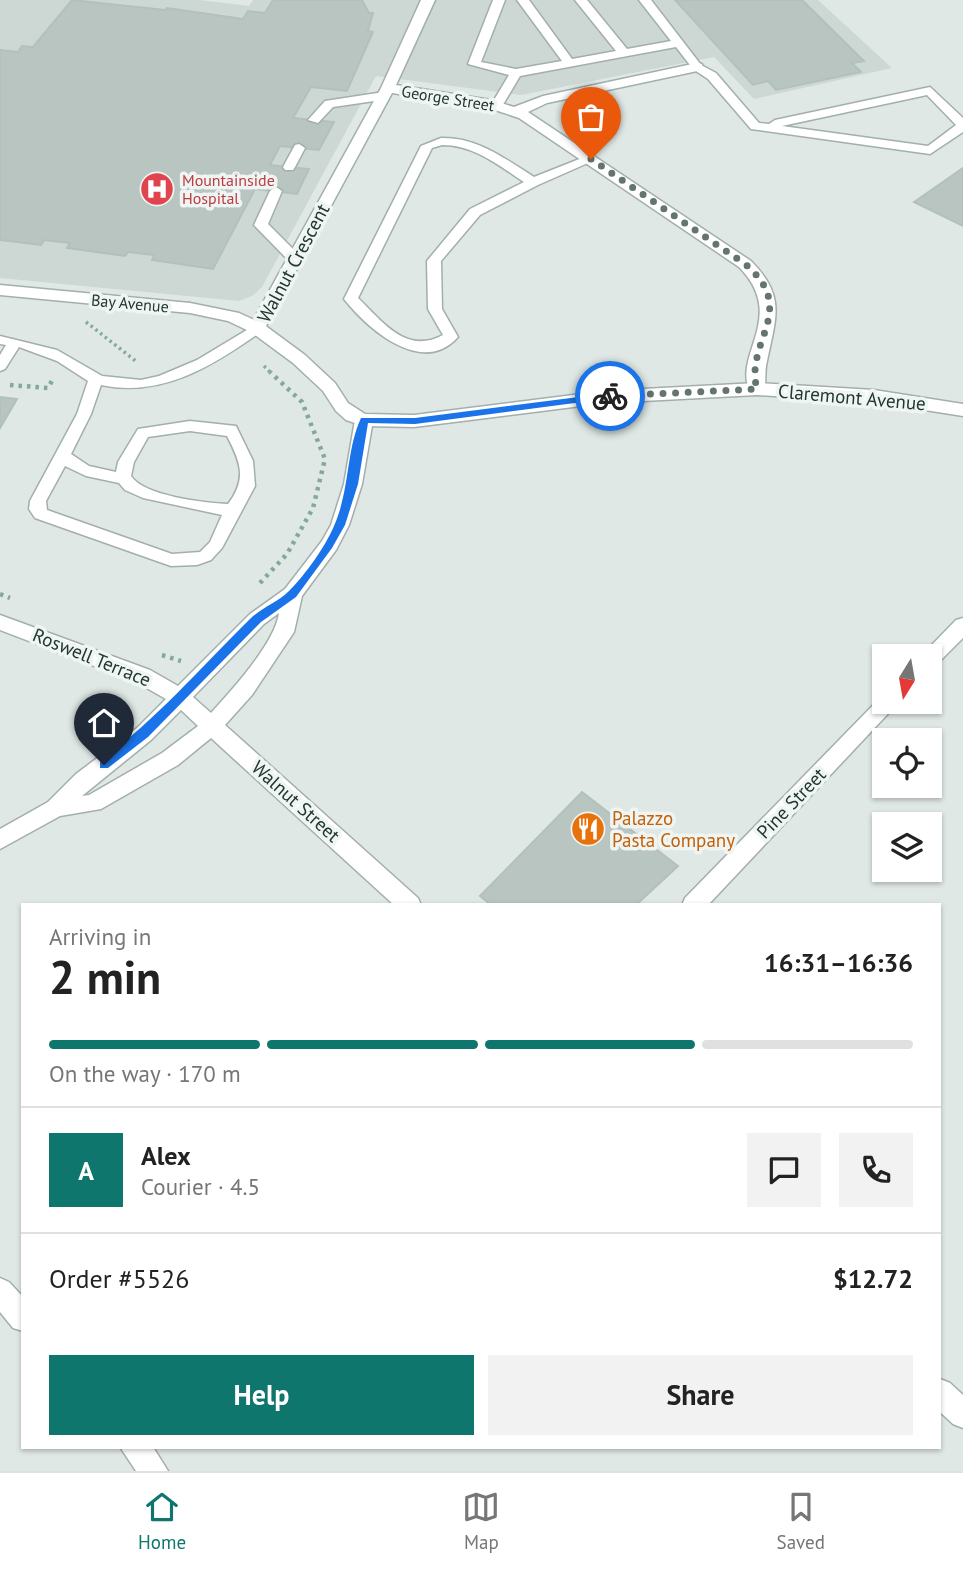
<!DOCTYPE html>
<html lang="en">
<head>
<meta charset="utf-8">
<style>
  body { margin:0; font-family:"PT Sans",sans-serif; background:#f2f2f2; color:#222; height:100vh; display:flex; flex-direction:column; font-size:26px; white-space:nowrap }
  * { box-sizing:border-box; margin:0 }
  p { font-size:23px; color:#767676 }
  .icon { flex:none; width:38px; height:38px; fill:none; stroke:currentColor; stroke-width:2; stroke-linecap:round; stroke-linejoin:round }
  .map { position:relative; flex:1; overflow:hidden }
  .drawer { position:absolute; left:21px; top:903px; width:920px; height:546px; display:flex; flex-direction:column; background:#fff; border-radius:0px; box-shadow:0 2px 5px #0004 }
  .drawer>* { flex:none }
  .needle { width:46px; rotate:191deg }
  .buttons { position:absolute; left:872px; top:644px; display:grid; gap:14px }
  .buttons a { display:grid; place-items:center; width:70px; height:70px; border-radius:0px; background:#fff; box-shadow:0 2px 5px #0004; font-size:35px }
  .pin { position:absolute; display:grid; place-items:center; width:60px; height:60px; color:#fff; margin:-72px -30px; border-radius:50% 50% 50% 0; rotate:-45deg; box-shadow:0 0 7px #0007 }
  .pin .icon { rotate:45deg }
  .courier { position:absolute; display:grid; place-items:center; width:70px; height:70px; margin:-35px; border:5px solid #1a73e8; border-radius:50%; background:#fff; color:#222; box-shadow:0 2px 9px #0007 }
  .headline em { font-style:normal; font-weight:700 }
  .headline div { display:flex; flex-direction:column-reverse }
  .headline { display:flex; align-items:center; justify-content:space-between; height:119px; padding:0 28px }
  h1 { font-size:46px; font-weight:700; line-height:52px }
  .bar { display:grid; grid-template-columns:repeat(4,1fr); gap:10px 7px; align-content:center; height:84px; padding:0 28px }
  .bar i { height:9px; border-radius:5px; background:#e0e0e0 }
  .bar .current { background:#0f766e }
  .bar p { grid-column:span 4 }
  .line { display:flex; align-items:center; gap:18px; padding:0 28px; border-top:2px solid #e0e0e0 }
  .line div { flex:1 }
  .round { display:grid; place-items:center; flex:none; width:74px; height:74px; border-radius:0px; background:#f2f2f2 }
  .action { display:flex; gap:14px; margin-top:auto; padding:14px 28px }
  .action a { flex:1; height:80px; border-radius:0px; background:#0f766e; color:#fff; font-size:28px; font-weight:700; line-height:80px; text-align:center }
  .action a+a { background:#f2f2f2; color:#222 }
  .menu { display:flex; justify-content:space-around; align-items:center; height:98px; border-top:2px solid #e0e0e0; background:#fff; font-size:19px; color:#767676 }
  .menu a { display:grid; justify-items:center; gap:4px }
  .menu .current { color:#0f766e }
  .map>svg:first-child { display:block }
  .built { fill:#cdd8d4 }
  .building { fill:#b8c5c1; stroke:#b2c1bc; stroke-width:2 }
  .lines { fill:none; stroke-linecap:round; stroke-linejoin:round }
  .service-casing { stroke:#a3afac; stroke-width:3 }
  .minor-casing { stroke:#a3afac; stroke-width:3 }
  .tertiary-casing { stroke:#a3afac; stroke-width:3 }
  .path-far1 { stroke:#83a89f; stroke-width:3.5; stroke-dasharray:2.5 3.5; stroke-linecap:butt }
  .path { stroke:#83a89f; stroke-width:4.5; stroke-dasharray:3.5 5; stroke-linecap:butt }
  .service { fill:#fff; fill-rule:evenodd }
  .minor { fill:#fff; fill-rule:evenodd }
  .tertiary { fill:#fff; fill-rule:evenodd }
  .route { fill:#1a73e8 }
  .done { stroke:#647471; stroke-width:7; stroke-dasharray:0 12.6 }
  .labels { text-anchor:middle; dominant-baseline:central; stroke-width:7; stroke-linejoin:round; paint-order:stroke }
  .far-street-label { font-size:16px; fill:#223632; stroke:#eff5f2 }
  .far-health-label { font-size:16px; fill:#be3a42; stroke:#eff5f2; text-anchor:start }
  .street-label { font-size:19px; fill:#223632; stroke:#eff5f2 }
  .food-label { font-size:19px; fill:#c56008; stroke:#eff5f2; text-anchor:start }
</style>
</head>
<body>
<div class="map">
<svg width="963" height="1471" viewBox="0 0 963 1471">
  <rect width="100%" height="100%" fill="#dfe8e5"/>
  <!-- built -->
  <path class="built" d="M0,0h200l49,6 4,-6h565l74,68 -138,31 -40,-42 -193,38 -145,-19 -114,211 -10,9 -13,5 -239,-23z"/>
  <!-- building -->
  <path class="building" d="M72,0l93,10 2,-2 76,11 5,-8 17,2 8,-13h89l7,13h4l-5,18 5,1 -26,59 -36,-4 -18,31 41,4 -15,28 -39,-4 -10,19 39,4 -12,25 -42,-5 -42,80 -61,-9 2,-5 -26,-3 -3,4 -58,-8 3,-5 -26,-3 -3,5 -41,-5v-190l18,2 4,-6 11,1z
    M675,0h127l62,61 -12,2 9,9 -85,18 -8,-9 -15,4z
    M963,168v58l-49,-24z
    M0,397l17,2 -17,29z
    M582,792l96,74 -42,39h-145l-11,-9z"/>
  <g class="lines">
    <!-- service casing -->
    <g class="service-casing">
      <path id="service" d="M493,0h12l-24,62 35,7 46,-8 -45,-61h12l43,59 44,-8 -41,-51h12l40,49 44,-8 -32,-41h12l50,65 15,8 43,50 10,1 6,-4 155,-33 33,31v14l-33,22 -179,-25 -43,-50 -15,-10 -17,-22 -156,29 -19,32h-8l-2,-3 18,-30 -41,-11zM927,95l29,30 -28,21 -146,-20z
        M384,92l4,1v6l-55,8 -15,16 -10,-3 17,-19z
        M441,138c36,-1 63,20 93,39l53,-21 4,-1 6,4 -59,26 -58,30 -39,46 1,48 16,28c-36,40 -90,-8 -114,-38l77,-153zM442,145c32,0 56,20 82,37l-54,27 -43,52 1,48 15,26c-37,20 -60,-13 -85,-37l74,-150z
        M299,144l6,4 -10,19 -2,3h-8l-2,-3 12,-22z
        M276,187l6,4 -14,33 32,32v6h-10l-36,-37 16,-34z
        M257,324l5,1v6c-48,34 -99,67 -161,54l-10,29 -20,40 18,12 27,6 2,-10 20,-33 52,-8 46,5 17,35 2,25 -33,62 -11,12 -14,5 -26,1 -136,-48 -6,-9 1,-8 47,-87 11,-33 -31,-20 -38,-14 -14,22 -5,2v-16l6,-10 -6,-1v-8l57,14 45,26 39,4 18,-4 38,-16zM190,431l37,5c14,27 20,43 1,68 -23,-1 -84,-8 -97,-28l3,-14 14,-25zM65,466l21,10 33,7 6,7 18,8 79,17 -12,27 -10,10 -28,2 -125,-44 -1,-9z"/>
    </g>
    <!-- minor casing -->
    <g class="minor-casing">
      <path id="minor" d="M421,0h14l-39,85 95,15 23,7 29,-11 154,-33 5,1v6l-155,33 -19,9 223,149c35,35 25,56 16,100 -3,10 0,24 -4,32h-12c-21,-37 38,-75 -12,-126l-220,-149 -30,-10 -97,-15 -127,235 -8,5 -6,-1 -2,-4 132,-240z
        M364,414l9,6 -11,64 -13,41 -13,25 -34,46 -8,36 -42,63 -27,30 193,173 3,7h-27l-183,-167 -33,27 -77,44 -41,7 -60,33v-20l48,-27 28,-28 61,-46 29,-29 -30,-17 -136,-52v-15l150,55 28,16 72,-72 35,-25 37,-48 9,-16 13,-41 11,-64zM279,613c-4,30 -47,77 -68,100l-18,-16 71,-73zM181,710l17,16 -36,27 -73,42 -7,1 69,-56z
        M963,618v20l-27,27 -7,3v-12l-7,-1 34,-35z
        M882,696h2v6h15l-191,203h-26l3,-7z
        M0,1278l9,4 14,15v34l-10,-3 -13,-16z
        M940,1379l10,4 13,12v33l-10,-4 -13,-12z
        M120,1447h33l15,24h-32z"/>
    </g>
    <!-- tertiary casing -->
    <g class="tertiary-casing">
      <path id="tertiary" d="M0,285l190,18 49,10 24,11 42,31 30,28 13,20 17,11 49,1 191,-24 152,-8 117,7 89,14v12l-89,-14 -117,-7 -152,8 -191,24 -50,-1 -18,-6 -10,-9 -13,-20 -30,-28 -42,-31 -23,-11 -38,-8 -190,-18z"/>
    </g>
    <!-- path-far1 -->
    <path class="path-far1" d="M86,322l51,40
      M264,366l8,8"/>
    <!-- path -->
    <path class="path" d="M10,385l38,3 6,-11
      M260,583l27,-29 26,-46 12,-49 -23,-57 -32,-30
      M0,594l10,4
      M162,655l19,6"/>
    <!-- service -->
    <use href="#service" class="service"/>
    <!-- minor -->
    <use href="#minor" class="minor"/>
    <!-- tertiary -->
    <use href="#tertiary" class="tertiary"/>
  </g>
  <!-- route -->
  <path class="route" d="M610,393l3,1v4l-198,26 -47,-1 -10,61 -13,41 -13,23 -36,49 -35,25 -113,115 -40,31h-8v-7c57,-42 100,-93 150,-142 11,-11 28,-17 39,-28 17,-17 36,-44 45,-65 16,-36 12,-76 27,-108h54z"/>
  <g class="lines">
    <!-- done -->
    <path class="done" d="M591,159l154,105c55,46 -1,77 12,125l-147,7"/>
  </g>
  <!-- icons -->
  <defs>
    <g id="hospital-disc" transform="scale(1.75)"><circle r="9.5" fill="#e0444e" stroke="#eff5f2"/><path d="M-5-5h3v3.5h4V-5h3V5h-3V1.5h-4V5h-3Z" fill="#fff"/></g>
    <g id="restaurant-disc" transform="scale(1.75)"><circle r="9.5" fill="#e8710a" stroke="#eff5f2"/><path d="M-5-6h1v4h1v-4h1v4h1v-4h1v5L-1.5 .5V6h-2V.5L-5-1ZM5-6V6H3V1.5H1.5Q1.5-4 5-6Z" fill="#fff"/></g>
  </defs>
  <g fill-rule="evenodd">
    <use href="#hospital-disc" x="157" y="189"/>
    <use href="#restaurant-disc" x="588" y="829"/>
  </g>
  <g class="labels">
    <!-- far-street labels -->
    <g class="far-street-label">
      <text transform="translate(448 98) rotate(9)">George Street</text>
      <text transform="translate(130 303) rotate(5)">Bay Avenue</text>
    </g>
    <!-- far-health labels -->
    <g class="far-health-label">
      <text x="182" y="180">Mountainside<tspan x="182" dy="18">Hospital</tspan></text>
    </g>
    <!-- street labels -->
    <g class="street-label">
      <text transform="translate(293 263) rotate(-62)">Walnut Crescent</text>
      <text transform="translate(852 397) rotate(5)">Claremont Avenue</text>
      <text transform="translate(92 657) rotate(22)">Roswell Terrace</text>
      <text transform="translate(296 801) rotate(42)">Walnut Street</text>
      <text transform="translate(791 803) rotate(-46)">Pine Street</text>
    </g>
    <!-- food labels -->
    <g class="food-label">
      <text x="612" y="818">Palazzo<tspan x="612" dy="22">Pasta Company</tspan></text>
    </g>
  </g>
</svg>
<div class="buttons">
<a><svg class="needle" viewBox="-14 -14 28 28"><path d="M0-13l5 13h-10z" fill="#e53935"/><path d="M0 13l5-13h-10z" fill="#767676"/></svg></a>
<a><svg class="icon" aria-label="locate" viewBox="0 0 24 24"><circle cx="12" cy="12" r="6"/><path d="M12 2v4M12 18v4M2 12h4M18 12h4"/></svg></a>
<a><svg class="icon" aria-label="layers" viewBox="0 0 24 24"><path d="M12 4l9 5-9 5-9-5zM3 14l9 5 9-5"/></svg></a>
</div>
<div class="pin" style="left:591px;top:159px;background:#ea580c"><svg class="icon" aria-label="bag" viewBox="0 0 24 24"><path d="M5 8h14l-1 12H6zM9 8a3 3 0 0 1 6 0"/></svg></div>
<div class="pin" style="left:104px;top:765px;background:#1f2937"><svg class="icon" aria-label="home" viewBox="0 0 24 24"><path d="M3 11l9-7 9 7M6 9v11h12V9"/></svg></div>
<div class="courier" style="left:610px;top:396px"><svg class="icon" aria-label="bike" viewBox="0 0 24 24"><circle cx="6" cy="16" r="4"/><circle cx="18" cy="16" r="4"/><path d="M6 16l4-8h5l3 8M10 8l3 8H6M13 5h3"/></svg></div>
<section class="drawer">
<div class="headline"><div><h1>2 min</h1><p>Arriving in</p></div><em>16:31–16:36</em></div>
<div class="bar"><i class="current"></i><i class="current"></i><i class="current"></i><i></i><p>On the way · 170 m</p></div>
<div class="line" style="height:126px"><b class="round" style="background:#0f766e;color:#fff">A</b><div><b>Alex</b><p>Courier · 4.5</p></div><a class="round"><svg class="icon" aria-label="chat" viewBox="0 0 24 24"><path d="M4 5h16v11H9l-5 4z"/></svg></a><a class="round"><svg class="icon" aria-label="phone" viewBox="0 0 24 24"><path d="M5 4h4l2 5-3 2q2 4 5 5l2-3 5 2v4C11 20 4 13 5 4z"/></svg></a></div>
<div class="line" style="height:91px"><div>Order #5526</div><b>$12.72</b></div>
<div class="action"><a>Help</a><a>Share</a></div>
</section>
</div>
<nav class="menu">
<a class="current"><svg class="icon" aria-label="home" viewBox="0 0 24 24"><path d="M3 11l9-7 9 7M6 9v11h12V9"/></svg>Home</a>
<a><svg class="icon" aria-label="map" viewBox="0 0 24 24"><path d="M3 6l6-2 6 2 6-2v14l-6 2-6-2-6 2zM9 4v14M15 6v14"/></svg>Map</a>
<a><svg class="icon" aria-label="saved" viewBox="0 0 24 24"><path d="M7 4h10v16l-5-4-5 4z"/></svg>Saved</a>
</nav>
</body>
</html>
